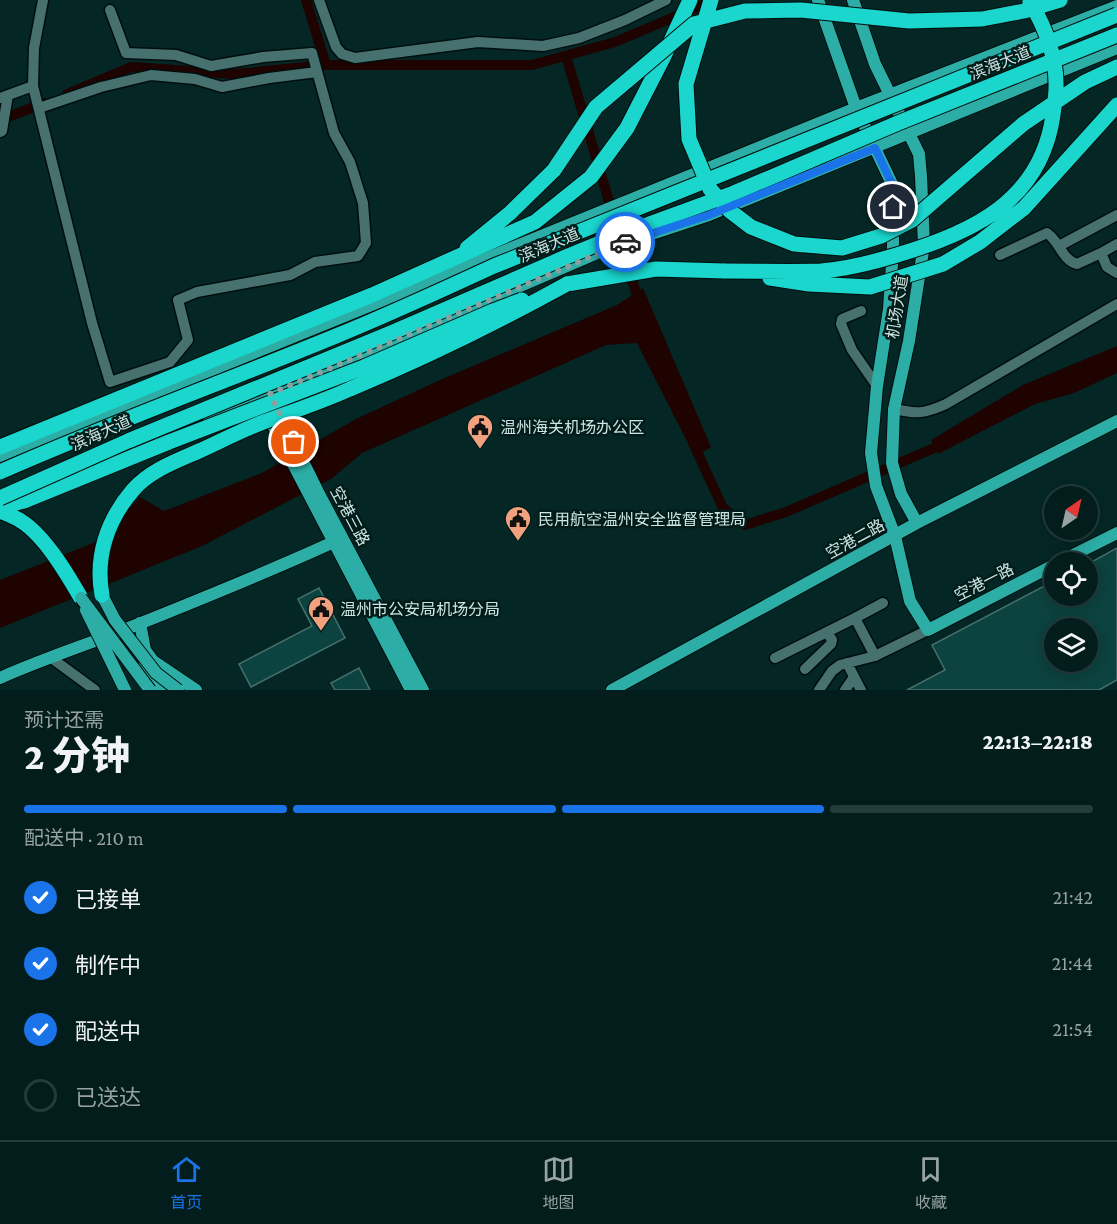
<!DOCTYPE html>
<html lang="zh">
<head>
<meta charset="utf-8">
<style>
  body { margin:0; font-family:"Crimson Pro","Noto Sans SC",serif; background:#112a29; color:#f1f3f6; height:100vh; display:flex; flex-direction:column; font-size:22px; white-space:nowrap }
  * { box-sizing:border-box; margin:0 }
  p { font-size:20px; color:#97a2a3 }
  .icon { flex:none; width:33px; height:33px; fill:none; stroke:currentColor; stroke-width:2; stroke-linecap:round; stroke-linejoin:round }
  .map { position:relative; height:690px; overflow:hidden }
  .side { display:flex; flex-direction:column; background:#031d1c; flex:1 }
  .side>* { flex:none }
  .needle { width:39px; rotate:34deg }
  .tools { position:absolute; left:1044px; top:486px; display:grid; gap:12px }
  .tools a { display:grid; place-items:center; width:54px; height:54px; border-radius:50%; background:#031d1c; box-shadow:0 3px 15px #0003,0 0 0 2px #243b3b; font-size:30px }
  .pin { position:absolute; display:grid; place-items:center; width:51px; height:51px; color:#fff; margin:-26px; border:3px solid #fff; border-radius:50%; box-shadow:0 2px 6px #0007 }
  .courier { position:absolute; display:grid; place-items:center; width:60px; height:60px; margin:-30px; border:4px solid #1a73e8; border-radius:50%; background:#fff; color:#222; box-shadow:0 2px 8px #0007 }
  .headline em { font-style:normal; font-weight:800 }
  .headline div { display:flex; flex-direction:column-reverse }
  .headline { display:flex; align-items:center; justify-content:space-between; height:102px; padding:0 24px }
  h1 { font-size:39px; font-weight:800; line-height:45px }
  .bar { display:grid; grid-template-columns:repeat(4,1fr); gap:9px 6px; align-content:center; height:72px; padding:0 24px }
  .bar i { height:8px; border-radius:4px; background:#243b3b }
  .bar .selected { background:#1a73e8 }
  .bar p { grid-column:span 4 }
  ol { padding:0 24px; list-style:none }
  li { display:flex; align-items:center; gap:18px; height:66px }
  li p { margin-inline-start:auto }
  li .icon { padding:6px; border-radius:50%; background:#1a73e8; color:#fff; stroke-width:4 }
  li:last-child { color:#97a2a3 }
  li i { width:33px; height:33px; border:3px solid #243b3b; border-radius:50% }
  .tab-bar { display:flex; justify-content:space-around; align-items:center; height:84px; border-top:2px solid #243b3b; background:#031d1c; font-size:16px; color:#97a2a3 }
  .tab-bar a { display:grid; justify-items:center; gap:3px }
  .tab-bar .selected { color:#1a73e8 }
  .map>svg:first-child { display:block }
  .water { fill:#1e0300 }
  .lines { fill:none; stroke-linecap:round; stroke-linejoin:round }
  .canal { stroke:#1e0300; stroke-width:10 }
  .building { fill:#0c423f; stroke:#45706d; stroke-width:1.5; fill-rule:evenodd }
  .minor-casing { stroke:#000e0d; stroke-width:13 }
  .major-casing { stroke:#000e0d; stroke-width:14 }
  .highway-casing { stroke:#000e0d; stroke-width:17 }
  .minor { stroke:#46716e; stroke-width:10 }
  .major { stroke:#2caea7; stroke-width:12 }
  .highway { stroke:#1ad6cd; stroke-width:15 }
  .major-bridge-casing { stroke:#000e0d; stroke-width:14; stroke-linecap:butt }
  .highway-bridge-casing { stroke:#000e0d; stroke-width:17; stroke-linecap:butt }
  .major-bridge { stroke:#2caea7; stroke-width:12 }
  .highway-bridge { stroke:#1ad6cd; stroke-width:15 }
  .done { stroke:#87a2a0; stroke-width:6; stroke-dasharray:0 10.8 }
  .route { stroke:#1a73e8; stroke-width:8 }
  .labels { text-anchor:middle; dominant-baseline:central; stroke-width:5; stroke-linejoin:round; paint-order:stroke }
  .street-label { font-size:16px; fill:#cee4e2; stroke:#001d1b }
  .poi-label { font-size:16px; fill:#cee4e2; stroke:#001d1b; text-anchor:start }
</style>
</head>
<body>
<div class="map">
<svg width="1117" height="690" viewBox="0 0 1117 690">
  <rect width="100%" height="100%" fill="#042725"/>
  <!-- water -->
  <path class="water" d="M643,288l68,159 -16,10 -58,-114 -31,2 -244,108 -31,26 -129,67 -202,82v-48l116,-46 11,-23 13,-14 24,14 98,-38 94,-54 84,-39 177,-75z
    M1117,346v27l-43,20 -39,11 -97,50 -7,-14 92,-55z"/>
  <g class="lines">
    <!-- canal -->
    <path class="canal" d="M306,0l20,65
      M566,56l74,250
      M67,94l64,-27 104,7 91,-9h206l83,-23 97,-41
      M0,120l44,-17
      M693,443l30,65 22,17 41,-13 155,-67"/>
  </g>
  <!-- building -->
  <path class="building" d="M1117,548v132l-18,10h-192l38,-20 -13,-25 122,-64v15h34v-32zM1054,628h34v34h-34z
    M319,588l26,50 -94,49 -12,-23 73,-38 -14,-27z
    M359,668l11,22h-35l-4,-7z"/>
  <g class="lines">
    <!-- minor casing -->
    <g class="minor-casing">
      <path id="minor" d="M43,0l-9,48 -1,38 59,237 18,59 60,-20 18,-22 -10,-40 19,-8 93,-17 25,-13 43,-6 8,-13 -3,-40 -13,-41 -16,-29 -22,-80 -49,4 -52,9 -35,-11 -50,-2 -16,-43
        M319,0l17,47 6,7 13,4 123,-16 65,4 36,-8 46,-18 41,-20
        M0,98l33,-12
        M39,108l62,-21 50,-12 44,4 27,8 47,-9 48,-6
        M0,132l2,-1 6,-36
        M1117,244l-16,9 6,14 10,6
        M1059,246l58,-31
        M1000,255l47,-22c13,9 15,27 30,31l24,-11
        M861,311l-19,8 -1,5 11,26 25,36
        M894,409c23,5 30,5 52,-5l171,-100
        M875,656l-20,-38 28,-15
        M50,657l45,33
        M775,658l80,-40
        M847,663l14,27
        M805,669l26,-25 1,-4 -5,-8
        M819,690l13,-19 8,-6 35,-9 53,-26
        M845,690l9,-13"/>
    </g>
    <!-- major casing -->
    <g class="major-casing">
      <path id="major" d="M818,0l38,108 37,78v63l-4,60 -12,77 -6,67 5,33 19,50 15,65 18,29 126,-65
        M853,0l22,64 44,90 2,22 3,69 -15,96 -15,68 -2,54 9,31 16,29
        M277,409l41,83 105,198
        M266,412l145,278
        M209,419l400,-171 100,-33 408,-167
        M0,456l856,-348 261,-102
        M1059,562l58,-29
        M102,595l13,25
        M140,623l5,27 8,11 43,29
        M141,669l10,12 13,9
        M0,678c38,-17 77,-30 116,-45 75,-30 151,-60 224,-94
        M612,690l305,-167 200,-102"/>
    </g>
    <!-- highway casing -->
    <g class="highway-casing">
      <path id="highway" d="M467,248l43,-35 44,-43
        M567,284l89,-15 69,2
        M0,447l372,-152 163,-73 56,-45 36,-49 36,-70 27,-58
        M0,507l24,-6 145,-59
        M0,511c7,3 15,6 21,10 24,15 46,53 60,77"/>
    </g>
    <!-- minor -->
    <use href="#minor" class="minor"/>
    <!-- major -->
    <use href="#major" class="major"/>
    <!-- highway -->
    <use href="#highway" class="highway"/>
    <!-- major-bridge casing -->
    <g class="major-bridge-casing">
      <path id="major-bridge" d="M81,598l69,92
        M86,610l39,80
        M115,620l41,53 22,17"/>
    </g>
    <!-- highway-bridge casing -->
    <g class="highway-bridge-casing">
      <path id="highway-bridge" d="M711,0l-25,84 3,55 21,50 20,22 21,16 43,17 48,4 39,-12 31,-16 111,-96 62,-42 32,-15
        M554,170l42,-63 98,-83 51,-13 56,-1 108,11 73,-2 42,-8 36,-11
        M725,271c32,0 65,1 96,0 25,-2 53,-9 76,-16 75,-22 144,-54 156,-140 1,-9 3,-18 3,-27 1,-30 -11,-62 -26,-86
        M770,278l39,6 61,3 73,-23 37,-22 44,-34 93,-103
        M169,442l195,-75 129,-56 29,-11
        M0,472c111,-49 224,-90 336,-136 54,-22 106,-46 158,-70l623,-251
        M0,498l128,-57 263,-108 175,-76 56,-23 112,-41 164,-70 219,-88
        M102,595c-7,-38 5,-75 31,-105 16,-19 43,-29 66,-39 20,-9 41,-20 62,-28 30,-11 60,-21 89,-34 75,-31 146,-66 217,-105"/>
    </g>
    <!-- major-bridge -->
    <use href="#major-bridge" class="major-bridge"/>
    <!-- highway-bridge -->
    <use href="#highway-bridge" class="highway-bridge"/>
  </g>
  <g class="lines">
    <!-- done -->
    <path class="done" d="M294,442l-24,-48 355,-152"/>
    <!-- route -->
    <path class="route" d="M625,242l84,-27 166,-67 18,38v21"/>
  </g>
  <!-- icons -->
  <defs>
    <g id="civic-pin" transform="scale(1.35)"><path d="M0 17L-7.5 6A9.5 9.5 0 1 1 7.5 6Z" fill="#f2a17e" stroke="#001d1b"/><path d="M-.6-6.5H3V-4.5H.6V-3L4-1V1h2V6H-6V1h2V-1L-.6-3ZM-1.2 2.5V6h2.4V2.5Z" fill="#111"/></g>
  </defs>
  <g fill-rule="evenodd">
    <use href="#civic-pin" x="480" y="427"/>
    <use href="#civic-pin" x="518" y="519"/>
    <use href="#civic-pin" x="321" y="609"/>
  </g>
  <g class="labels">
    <!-- street labels -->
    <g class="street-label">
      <text transform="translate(1000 63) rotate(-22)">滨海大道</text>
      <text transform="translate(549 245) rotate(-23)">滨海大道</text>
      <text transform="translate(897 307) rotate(-81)">机场大道</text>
      <text transform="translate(101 433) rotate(-24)">滨海大道</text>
      <text transform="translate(350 516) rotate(62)">空港三路</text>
      <text transform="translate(855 539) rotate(-29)">空港二路</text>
      <text transform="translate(984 582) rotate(-27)">空港一路</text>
    </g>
    <!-- poi labels -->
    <g class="poi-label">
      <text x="500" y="427">温州海关机场办公区</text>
      <text x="538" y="519">民用航空温州安全监督管理局</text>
      <text x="340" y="609">温州市公安局机场分局</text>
    </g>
  </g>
</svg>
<div class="tools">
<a><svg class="needle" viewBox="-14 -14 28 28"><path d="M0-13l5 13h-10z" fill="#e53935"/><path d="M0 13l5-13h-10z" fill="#97a2a3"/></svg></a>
<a><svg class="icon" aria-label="locate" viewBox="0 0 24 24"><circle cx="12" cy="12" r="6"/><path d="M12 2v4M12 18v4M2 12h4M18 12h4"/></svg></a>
<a><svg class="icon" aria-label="layers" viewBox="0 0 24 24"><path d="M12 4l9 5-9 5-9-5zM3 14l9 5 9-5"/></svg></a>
</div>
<div class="pin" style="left:294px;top:442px;background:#ea580c"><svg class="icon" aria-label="bag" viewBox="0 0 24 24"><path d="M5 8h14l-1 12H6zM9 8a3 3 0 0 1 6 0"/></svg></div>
<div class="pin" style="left:893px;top:207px;background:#1f2937"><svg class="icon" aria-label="home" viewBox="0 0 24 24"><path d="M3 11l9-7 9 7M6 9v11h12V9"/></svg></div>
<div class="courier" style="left:625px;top:242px"><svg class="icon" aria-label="car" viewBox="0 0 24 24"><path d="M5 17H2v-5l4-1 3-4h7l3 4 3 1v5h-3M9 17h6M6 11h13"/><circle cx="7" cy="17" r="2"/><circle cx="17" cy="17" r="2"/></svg></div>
</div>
<section class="side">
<div class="headline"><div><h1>2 分钟</h1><p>预计还需</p></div><em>22:13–22:18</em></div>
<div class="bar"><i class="selected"></i><i class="selected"></i><i class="selected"></i><i></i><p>配送中 · 210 m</p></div>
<ol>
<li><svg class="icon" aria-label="check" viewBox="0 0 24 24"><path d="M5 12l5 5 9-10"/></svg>已接单<p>21:42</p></li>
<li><svg class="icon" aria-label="check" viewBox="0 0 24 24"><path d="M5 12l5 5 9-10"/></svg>制作中<p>21:44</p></li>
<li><svg class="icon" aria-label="check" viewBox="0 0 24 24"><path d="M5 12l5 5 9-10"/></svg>配送中<p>21:54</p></li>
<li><i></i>已送达</li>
</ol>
</section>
<nav class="tab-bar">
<a class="selected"><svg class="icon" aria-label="home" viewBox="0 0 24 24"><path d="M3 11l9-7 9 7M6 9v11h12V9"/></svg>首页</a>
<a><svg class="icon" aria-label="map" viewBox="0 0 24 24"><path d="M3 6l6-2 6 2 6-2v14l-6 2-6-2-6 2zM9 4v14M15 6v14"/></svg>地图</a>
<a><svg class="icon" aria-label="saved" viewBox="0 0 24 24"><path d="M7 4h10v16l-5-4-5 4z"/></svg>收藏</a>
</nav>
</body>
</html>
